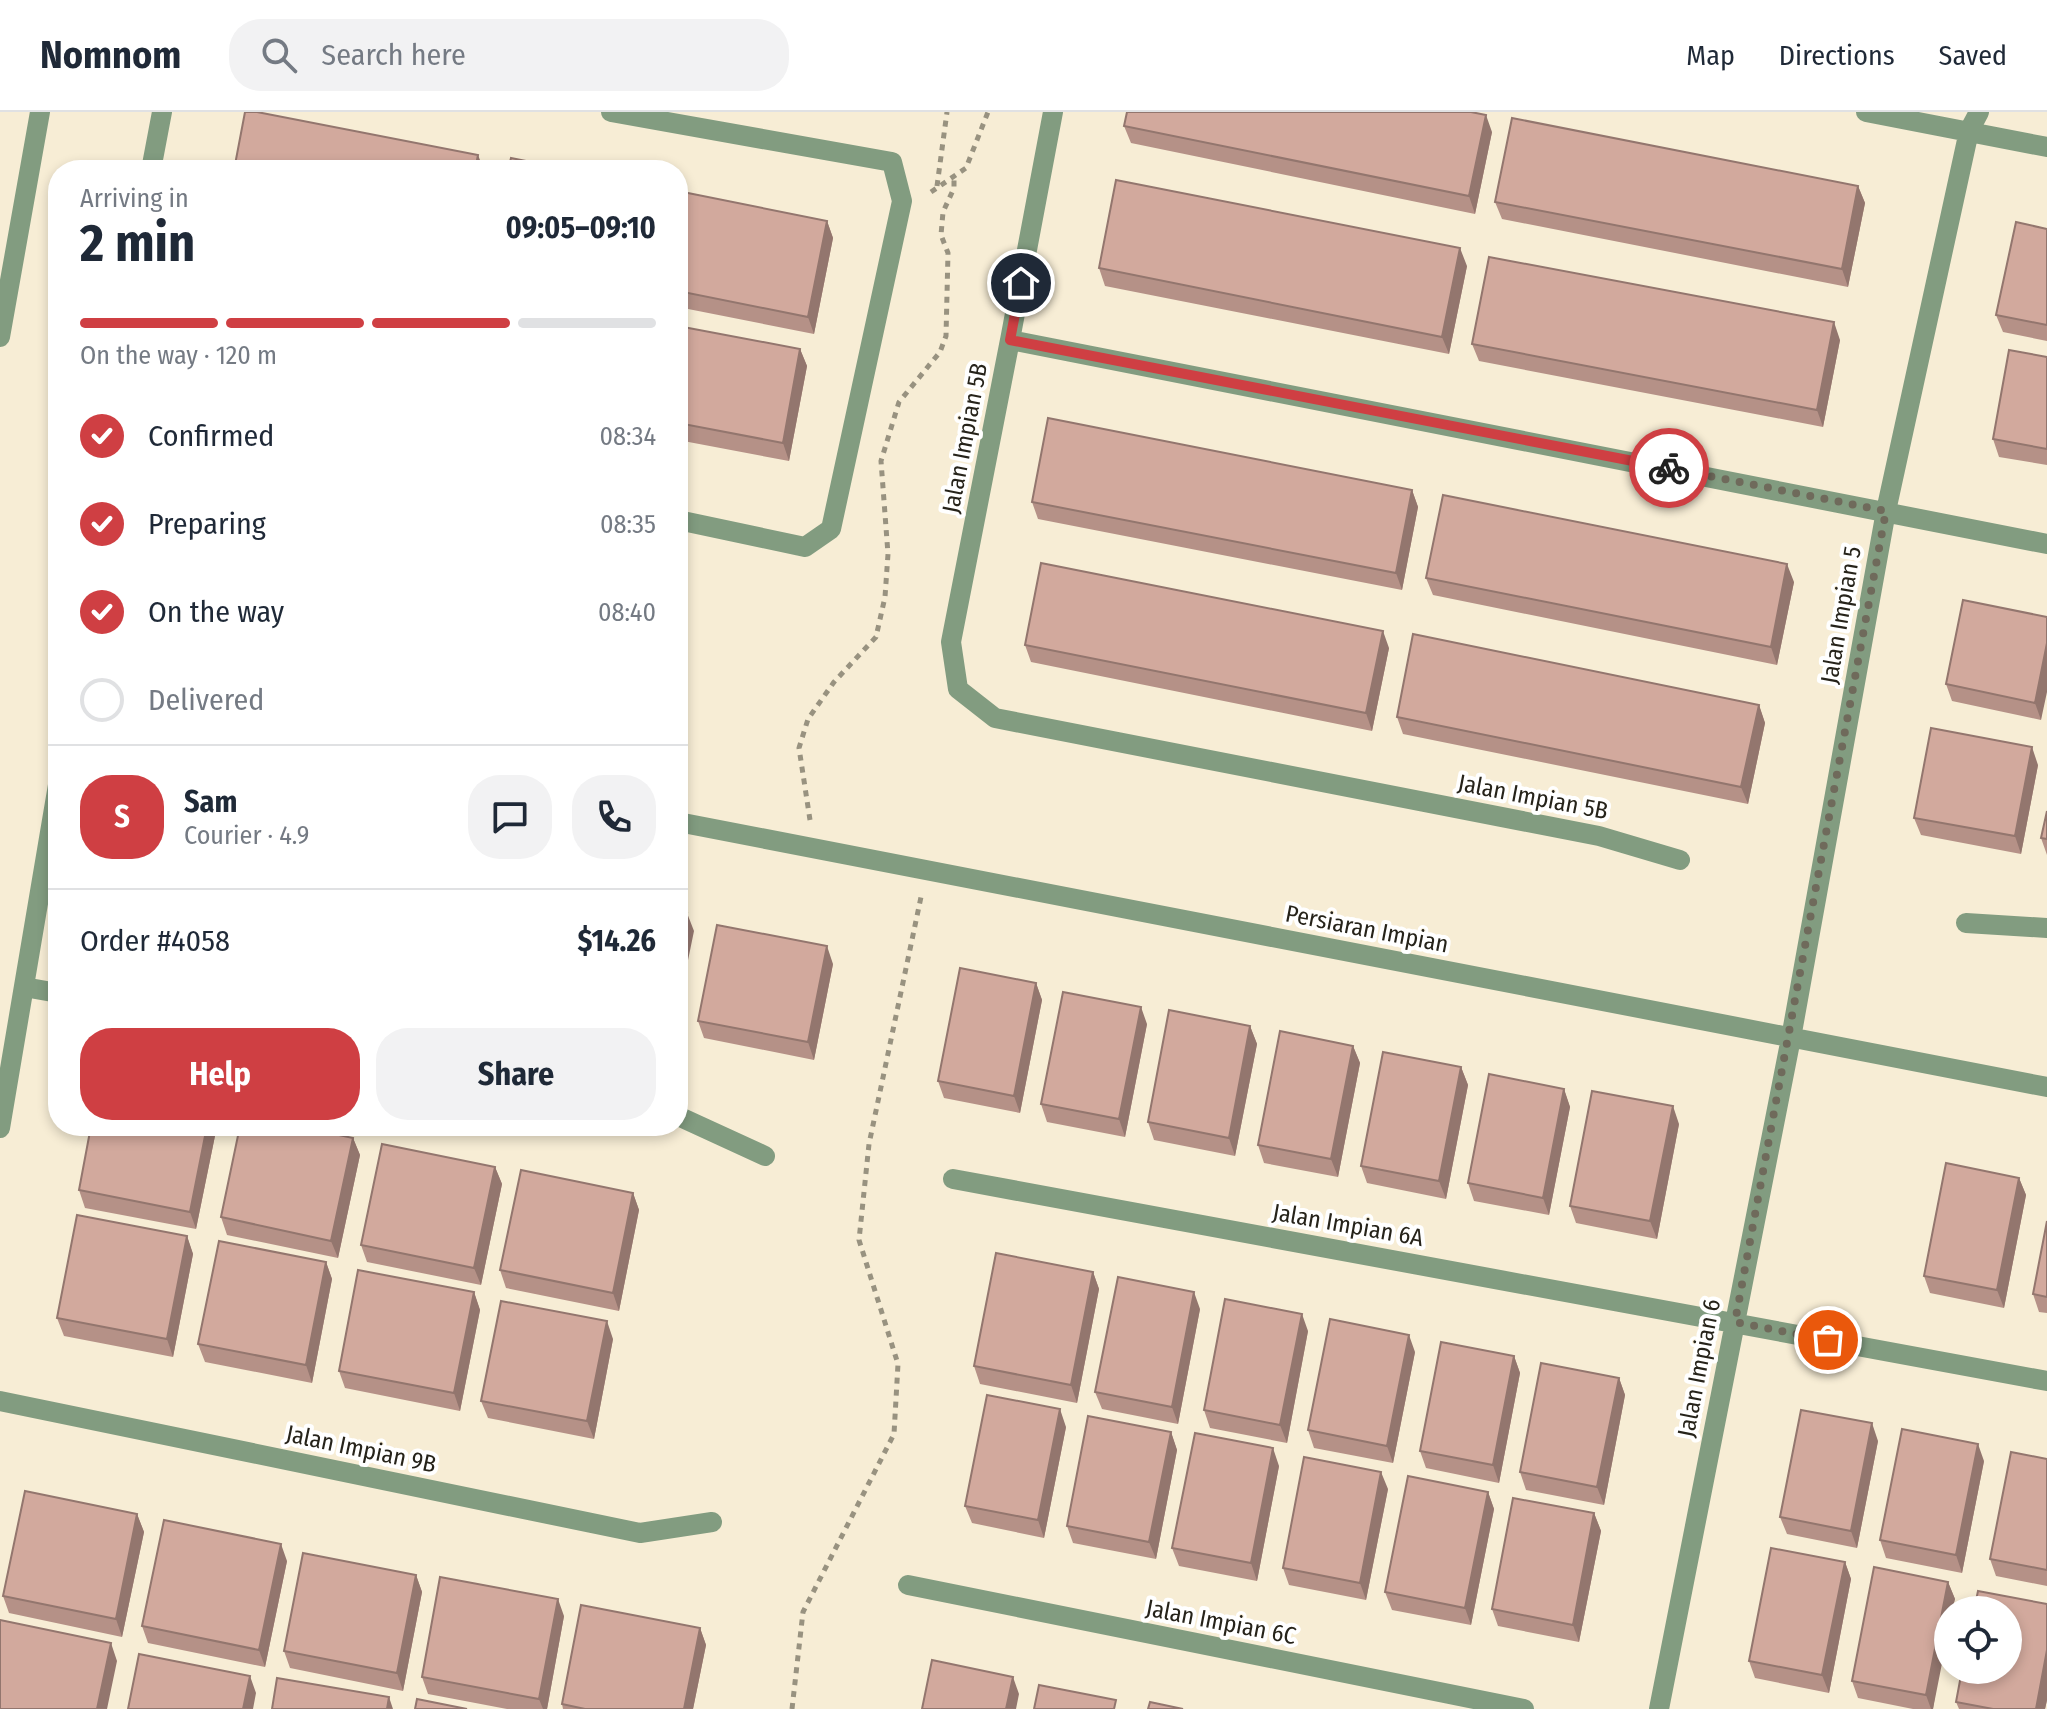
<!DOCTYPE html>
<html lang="en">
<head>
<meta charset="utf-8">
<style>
  body { margin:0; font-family:"Fira Sans Condensed",sans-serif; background:#f2f2f3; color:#1f2937; height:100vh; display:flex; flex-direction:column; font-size:30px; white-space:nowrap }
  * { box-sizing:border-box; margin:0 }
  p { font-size:26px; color:#747a83 }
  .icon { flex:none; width:44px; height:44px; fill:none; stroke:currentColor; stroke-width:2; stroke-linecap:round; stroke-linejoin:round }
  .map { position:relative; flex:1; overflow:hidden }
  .drawer { position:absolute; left:48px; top:48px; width:640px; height:976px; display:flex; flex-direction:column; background:#fff; border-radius:32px; box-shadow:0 4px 12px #0003 }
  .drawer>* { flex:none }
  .tools { position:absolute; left:1934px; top:1484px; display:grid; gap:16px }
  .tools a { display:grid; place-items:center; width:88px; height:88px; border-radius:50%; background:#fff; box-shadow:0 4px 12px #0003; font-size:40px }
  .pin { position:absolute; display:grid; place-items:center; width:68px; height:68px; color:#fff; margin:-34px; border:4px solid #fff; border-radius:50%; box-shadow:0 2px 8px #0007 }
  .courier { position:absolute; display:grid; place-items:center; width:80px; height:80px; margin:-40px; border:6px solid #cf3f43; border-radius:50%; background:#fff; color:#222; box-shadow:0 2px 10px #0007 }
  .head em { font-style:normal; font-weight:700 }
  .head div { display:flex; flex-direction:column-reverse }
  .head { display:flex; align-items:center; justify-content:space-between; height:136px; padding:0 32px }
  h1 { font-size:52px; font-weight:700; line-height:60px }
  .bar { display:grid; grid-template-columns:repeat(4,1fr); gap:12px 8px; align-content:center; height:96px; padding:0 32px }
  .bar i { height:10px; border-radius:6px; background:#e0e1e3 }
  .bar .current { background:#cf3f43 }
  .bar p { grid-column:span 4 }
  .line { display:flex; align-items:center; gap:20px; padding:0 32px; border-top:2px solid #e0e1e3 }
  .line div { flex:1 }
  .round { display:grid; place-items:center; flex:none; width:84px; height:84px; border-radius:32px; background:#f2f2f3 }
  ol { padding:0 32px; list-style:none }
  li { display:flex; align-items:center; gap:24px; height:88px }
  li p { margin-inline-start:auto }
  li .icon { padding:8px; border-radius:50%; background:#cf3f43; color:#fff; stroke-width:4 }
  li:last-child { color:#747a83 }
  li i { width:44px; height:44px; border:4px solid #e0e1e3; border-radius:50% }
  .cta { display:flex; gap:16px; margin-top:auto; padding:16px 32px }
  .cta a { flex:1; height:92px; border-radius:32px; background:#cf3f43; color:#fff; font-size:32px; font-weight:700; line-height:92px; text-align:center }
  .cta a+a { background:#f2f2f3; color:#1f2937 }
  header { display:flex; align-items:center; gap:48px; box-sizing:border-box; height:112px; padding:0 40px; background:#fff; border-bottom:2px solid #e0e1e3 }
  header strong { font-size:38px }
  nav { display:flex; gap:44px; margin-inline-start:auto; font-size:28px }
  .search { width:560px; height:72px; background:#f2f2f3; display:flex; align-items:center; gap:20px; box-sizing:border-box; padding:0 28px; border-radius:32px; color:#747a83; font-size:30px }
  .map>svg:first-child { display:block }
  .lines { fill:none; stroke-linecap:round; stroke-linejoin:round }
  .path { stroke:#989280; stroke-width:5; stroke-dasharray:6 6; stroke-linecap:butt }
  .minor { stroke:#829c80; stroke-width:20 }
  .wall { fill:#b59187 }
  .shaded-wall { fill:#93766e }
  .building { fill:#d2a99d; stroke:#93766e; stroke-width:2 }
  .done { stroke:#6f6a5b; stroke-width:8; stroke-dasharray:0 14.4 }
  .route { stroke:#cf3f43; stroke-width:10 }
  .labels { text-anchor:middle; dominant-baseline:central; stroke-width:8; stroke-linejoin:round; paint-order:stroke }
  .street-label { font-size:24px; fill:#26231a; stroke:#fff }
</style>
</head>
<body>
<header>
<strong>Nomnom</strong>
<div class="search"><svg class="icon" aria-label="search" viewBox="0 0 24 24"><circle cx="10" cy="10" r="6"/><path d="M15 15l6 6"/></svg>Search here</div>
<nav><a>Map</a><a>Directions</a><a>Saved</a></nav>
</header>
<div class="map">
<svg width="2047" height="1597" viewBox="0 0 2047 1597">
  <rect width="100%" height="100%" fill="#f7edd5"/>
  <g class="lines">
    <!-- path -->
    <path class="path" d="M937,74l10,-74
      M931,80l35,-24 22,-56
      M810,708l-11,-72 9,-29 26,-37 42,-45 9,-40 3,-43 -7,-93 18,-59 41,-50 6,-16 2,-83 -7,-18 2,-23 11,-24v-12
      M792,1597l11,-97 91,-178 4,-70 -39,-124 10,-96 52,-247"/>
    <!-- minor -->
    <path class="minor" d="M611,0l281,50 10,39 -71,328 -26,18 -127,-27
      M1866,0l181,35
      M151,58l11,-58
      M0,225l40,-225
      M1010,228l43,-228
      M678,710l1369,265
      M1680,748l-81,-24 -604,-118 -37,-29 -7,-47 59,-302 1037,204
      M1966,811l81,5
      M24,875l34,6
      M678,1004l87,40
      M0,1016l58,-343
      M953,1067l1094,202
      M0,1289l640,132 72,-11
      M908,1473l616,124
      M1659,1597l132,-671 95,-527 83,-380 10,-19"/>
  </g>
  <!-- wall -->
  <path class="wall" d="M1124,14l368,6 -17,82 -344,-71z
    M1858,74l7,17 -17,84 -346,-68 -7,-17z
    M678,79l149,30 6,17 -19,96 -136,-27z
    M2047,117v112l-44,-9 -7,-17z
    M1467,154l-18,88 -344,-68 -6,-18z
    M678,214l122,23 7,17 -18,95 -111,-21z
    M1840,228l-17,87 -344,-66 -7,-17z
    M2047,245v108l-48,-8 -6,-18z
    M1412,378l6,17 -16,83 -364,-71 -6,-17z
    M1426,466l368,4 -17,83 -344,-70z
    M2047,505l-6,103 -89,-19 -6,-17z
    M1025,533l364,3 -17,83 -341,-69z
    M1759,593l6,18 -17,81 -345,-70 -6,-17z
    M2038,653l-17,89 -100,-19 -7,-17z
    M2047,699v44l-6,-17z
    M833,852l-19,96 -110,-22 -6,-17z
    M1036,871l6,17 -22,113 -76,-15 -6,-17z
    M1147,912l-22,113 -78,-15 -6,-18z
    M1250,914l7,18 -22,112 -81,-16 -6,-18z
    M1353,934l7,17 -22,114 -74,-14 -6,-18z
    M1461,955l7,18 -22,114 -79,-16 -6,-17z
    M1564,977l6,18 -21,108 -75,-14 -6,-18z
    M1679,1012l-22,115 -81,-16 -6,-17z
    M217,1014l-21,103 -111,-21 -6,-18z
    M353,1026l7,17 -22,103 -111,-23 -6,-18z
    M495,1055l7,17 -21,101 -114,-23 -6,-17z
    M2019,1066l7,17 -22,113 -74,-15 -6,-17z
    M633,1081l6,17 -20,101 -113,-23 -6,-18z
    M2047,1109v92l-8,-1 -6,-18z
    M187,1124l6,18 -20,103 -109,-21 -7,-18z
    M326,1150l6,17 -20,104 -107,-21 -7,-18z
    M1093,1160l6,17 -22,114 -97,-19 -6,-18z
    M474,1180l6,18 -20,101 -115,-23 -6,-17z
    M1200,1197l-22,115 -76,-15 -7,-17z
    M1308,1219l-21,112 -77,-15 -6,-18z
    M613,1227l-19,100 -106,-21 -7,-17z
    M1415,1240l-22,111 -79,-15 -6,-18z
    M1514,1244l6,17 -21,110 -73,-15 -6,-17z
    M1619,1266l6,17 -21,110 -78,-15 -6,-18z
    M1066,1315l-22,111 -72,-15 -7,-17z
    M1171,1320l6,18 -21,109 -83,-16 -6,-17z
    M1878,1329l-21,107 -70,-14 -7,-17z
    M2047,1347v127l-51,-10 -6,-17z
    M1984,1349l-22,112 -76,-15 -6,-18z
    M1279,1354l-22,115 -78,-15 -7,-18z
    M1388,1377l-22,111 -77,-15 -6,-17z
    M1488,1380l6,17 -23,116 -79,-15 -7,-18z
    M1594,1401l7,18 -22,111 -81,-16 -6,-17z
    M137,1402l7,18 -22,105 -113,-24 -6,-17z
    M287,1449l-22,106 -117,-24 -6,-17z
    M1845,1450l6,17 -22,114 -74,-15 -6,-17z
    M416,1463l6,17 -19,99 -113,-23 -6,-17z
    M1948,1470l7,17 -3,11h-4l-15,99h-20l-55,-11 -6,-17z
    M564,1504l-17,93h-40l-79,-15 -6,-17z
    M700,1516l6,17 -13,64h-130l-1,-5z
    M2047,1588l-2,9h-86l-3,-7z"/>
  <!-- shaded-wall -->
  <path class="shaded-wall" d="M1486,3l6,17 -17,82 -6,-18z
    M478,43l6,15h-9z
    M1858,74l7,17 -17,84 -6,-18z
    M827,109l6,17 -19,96 -6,-17z
    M1460,136l7,18 -18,88 -7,-17z
    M1834,210l6,18 -17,87 -6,-17z
    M800,237l7,17 -18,95 -6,-18z
    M1412,378l6,17 -16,83 -6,-17z
    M1787,452l7,18 -17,83 -6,-18z
    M678,484l3,8 -3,13z
    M1383,519l6,17 -17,83 -6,-18z
    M2047,531v49l-6,28 -6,-17z
    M1759,593l6,18 -17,81 -7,-17z
    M2032,635l6,18 -17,89 -6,-18z
    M687,801l7,18 -16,78v-49z
    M827,834l6,18 -19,96 -6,-18z
    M1036,871l6,17 -22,113 -6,-17z
    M1141,895l6,17 -22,113 -6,-18z
    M1250,914l7,18 -22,112 -6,-18z
    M1353,934l7,17 -22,114 -7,-18z
    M1461,955l7,18 -22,114 -7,-18z
    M1564,977l6,18 -21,108 -6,-17z
    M1673,994l6,18 -22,115 -7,-18z
    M207,1014h10l-21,103 -6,-17z
    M353,1026l7,17 -22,103 -7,-17z
    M495,1055l7,17 -21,101 -7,-17z
    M2019,1066l7,17 -22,113 -7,-18z
    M633,1081l6,17 -20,101 -6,-18z
    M187,1124l6,18 -20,103 -6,-18z
    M326,1150l6,17 -20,104 -6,-18z
    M1093,1160l6,17 -22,114 -6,-18z
    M474,1180l6,18 -20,101 -6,-18z
    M1194,1180l6,17 -22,115 -6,-17z
    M1302,1202l6,17 -21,112 -7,-18z
    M607,1209l6,18 -19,100 -7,-18z
    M1409,1223l6,17 -22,111 -6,-17z
    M1514,1244l6,17 -21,110 -6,-18z
    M1619,1266l6,17 -21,110 -7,-18z
    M1060,1297l6,18 -22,111 -6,-18z
    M1872,1311l6,18 -21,107 -6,-17z
    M1171,1320l6,18 -21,109 -7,-17z
    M1978,1332l6,17 -22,112 -6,-18z
    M1273,1336l6,18 -22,115 -6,-18z
    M1381,1360l7,17 -22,111 -6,-17z
    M1488,1380l6,17 -23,116 -6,-17z
    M1594,1401l7,18 -22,111 -6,-17z
    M137,1402l7,18 -22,105 -6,-18z
    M281,1432l6,17 -22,106 -6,-17z
    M1845,1450l6,17 -22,114 -7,-18z
    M416,1463l6,17 -19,99 -6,-18z
    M1948,1470l7,17 -3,11h-4v23l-15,76h-2l-5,-14z
    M558,1487l6,17 -17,93h-4l-4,-10z
    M700,1516l6,17 -13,64h-9z
    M111,1531l6,18 -10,48h-10z
    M2047,1538v50l-2,9h-9z
    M250,1564l6,17 -3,16h-10z
    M1013,1565l6,17 -3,15h-10z
    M389,1585l4,12h-6z"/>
  <!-- building -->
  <path class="building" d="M245,0h12l221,43 -3,15h-241z
    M1127,0h344l15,3 -17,81 -345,-70z
    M1512,6l346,68 -16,83 -347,-67z
    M511,46l60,12h-63z
    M1116,68l344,68 -18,89 -343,-69z
    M678,79l149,30 -19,96 -130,-26z
    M2016,110l31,7v96l-51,-10z
    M1489,145l345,65 -17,88 -345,-66z
    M678,214l122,23 -17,94 -105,-20z
    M2009,238l38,7v92l-54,-10z
    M1048,306l364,72 -16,83 -364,-71z
    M1443,383l344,69 -16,83 -345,-69z
    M1041,451l342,68 -17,82 -341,-68z
    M1963,488l84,17v26l-12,60 -89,-19z
    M1413,522l346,71 -18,82 -344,-70z
    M1931,616l101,19 -17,89 -101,-18z
    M2047,699v28l-6,-1z
    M678,800l9,1 -9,47z
    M717,813l110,21 -19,96 -110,-21z
    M960,856l76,15 -22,113 -76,-15z
    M1063,880l78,15 -22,112 -78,-15z
    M1169,898l81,16 -21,112 -81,-16z
    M1280,919l73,15 -22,113 -73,-14z
    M1383,940l78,15 -22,114 -78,-15z
    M1489,962l75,15 -21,109 -75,-15z
    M1592,979l81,15 -23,115 -80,-15z
    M91,1014h116l-17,86 -111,-22z
    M240,1014h57l56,12 -22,103 -110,-24z
    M382,1032l113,23 -21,101 -113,-23z
    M1946,1051l73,15 -22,112 -73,-14z
    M521,1058l112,23 -20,100 -113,-23z
    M77,1103l110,21 -20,103 -110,-21z
    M2047,1109v76l-14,-3z
    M219,1129l107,21 -20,103 -108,-21z
    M996,1141l97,19 -22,113 -97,-19z
    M358,1158l116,22 -20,101 -115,-22z
    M1118,1165l76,15 -22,115 -77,-15z
    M1225,1187l77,15 -22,111 -76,-15z
    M501,1189l106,20 -20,100 -106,-20z
    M1330,1207l79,16 -22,111 -79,-16z
    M1441,1230l73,14 -21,109 -73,-14z
    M1541,1251l78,15 -22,109 -77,-15z
    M987,1283l73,14 -22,111 -73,-14z
    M1801,1298l71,13 -21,108 -71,-14z
    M1088,1304l83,16 -22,110 -82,-16z
    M1902,1317l76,15 -22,111 -76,-15z
    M1195,1321l78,15 -22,115 -79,-15z
    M2011,1340l36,7v111l-57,-11z
    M1304,1345l77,15 -21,111 -77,-15z
    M1408,1364l80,16 -23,116 -80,-16z
    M25,1379l112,23 -21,105 -113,-23z
    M1513,1386l81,15 -21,112 -81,-16z
    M164,1408l117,24 -22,106 -117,-24z
    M1771,1436l74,14 -23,113 -73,-14z
    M303,1441l113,22 -19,98 -113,-22z
    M1874,1455l74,15 -22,113 -74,-14z
    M440,1465l118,22 -19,100 -117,-22z
    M1978,1479l69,13v46l-11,59h-43l-37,-7 6,-32h46v-60h-34z
    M581,1493l119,23 -16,81h-99l-23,-5z
    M0,1508l111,23 -14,66h-97z
    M139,1542l111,22 -7,33h-115z
    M932,1548l81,17 -7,32h-84z
    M277,1566l112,19 -2,12h-115z
    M1039,1573l77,15 -2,9h-80z
    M417,1587l50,10h-52z
    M1150,1590l33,7h-35z"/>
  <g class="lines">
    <!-- done -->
    <path class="done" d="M1669,356l217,43 -151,811 93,18"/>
    <!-- route -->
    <path class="route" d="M1021,171l-11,57 659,128"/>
  </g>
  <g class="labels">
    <!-- street labels -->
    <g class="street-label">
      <text transform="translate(965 326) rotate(-79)">Jalan Impian 5B</text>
      <text transform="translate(1841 503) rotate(-80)">Jalan Impian 5</text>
      <text transform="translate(1533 685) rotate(11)">Jalan Impian 5B</text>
      <text transform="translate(1367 817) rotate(11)">Persiaran Impian</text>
      <text transform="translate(1348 1113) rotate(10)">Jalan Impian 6A</text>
      <text transform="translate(1699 1256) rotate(-79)">Jalan Impian 6</text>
      <text transform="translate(361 1337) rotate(12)">Jalan Impian 9B</text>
      <text transform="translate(1221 1510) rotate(11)">Jalan Impian 6C</text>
    </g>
  </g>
</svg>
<div class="tools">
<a><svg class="icon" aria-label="locate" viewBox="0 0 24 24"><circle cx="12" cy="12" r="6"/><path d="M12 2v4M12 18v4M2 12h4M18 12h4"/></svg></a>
</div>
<div class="pin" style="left:1828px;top:1228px;background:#ea580c"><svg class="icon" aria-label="bag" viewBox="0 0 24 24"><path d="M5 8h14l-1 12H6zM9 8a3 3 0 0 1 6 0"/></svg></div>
<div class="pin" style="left:1021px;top:171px;background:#1f2937"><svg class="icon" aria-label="home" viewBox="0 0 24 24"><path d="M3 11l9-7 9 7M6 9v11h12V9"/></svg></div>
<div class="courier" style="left:1669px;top:356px"><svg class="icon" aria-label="bike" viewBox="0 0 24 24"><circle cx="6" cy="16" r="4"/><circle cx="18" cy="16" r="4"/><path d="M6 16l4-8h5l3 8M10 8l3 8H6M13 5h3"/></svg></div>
<section class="drawer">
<div class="head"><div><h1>2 min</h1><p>Arriving in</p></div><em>09:05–09:10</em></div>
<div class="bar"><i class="current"></i><i class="current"></i><i class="current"></i><i></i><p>On the way · 120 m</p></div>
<ol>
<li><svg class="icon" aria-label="check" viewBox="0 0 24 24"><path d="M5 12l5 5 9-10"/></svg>Confirmed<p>08:34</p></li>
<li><svg class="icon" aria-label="check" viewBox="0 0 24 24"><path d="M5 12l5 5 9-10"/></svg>Preparing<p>08:35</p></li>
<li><svg class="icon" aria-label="check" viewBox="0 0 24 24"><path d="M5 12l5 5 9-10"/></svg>On the way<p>08:40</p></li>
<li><i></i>Delivered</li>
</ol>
<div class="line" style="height:144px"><b class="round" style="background:#cf3f43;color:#fff">S</b><div><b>Sam</b><p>Courier · 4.9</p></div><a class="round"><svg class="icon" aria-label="chat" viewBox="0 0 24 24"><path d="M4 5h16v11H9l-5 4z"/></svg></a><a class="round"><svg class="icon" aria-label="phone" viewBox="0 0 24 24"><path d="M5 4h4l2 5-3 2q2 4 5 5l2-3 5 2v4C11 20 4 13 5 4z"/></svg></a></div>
<div class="line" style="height:104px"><div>Order #4058</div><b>$14.26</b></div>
<div class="cta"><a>Help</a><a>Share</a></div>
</section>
</div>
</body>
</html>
